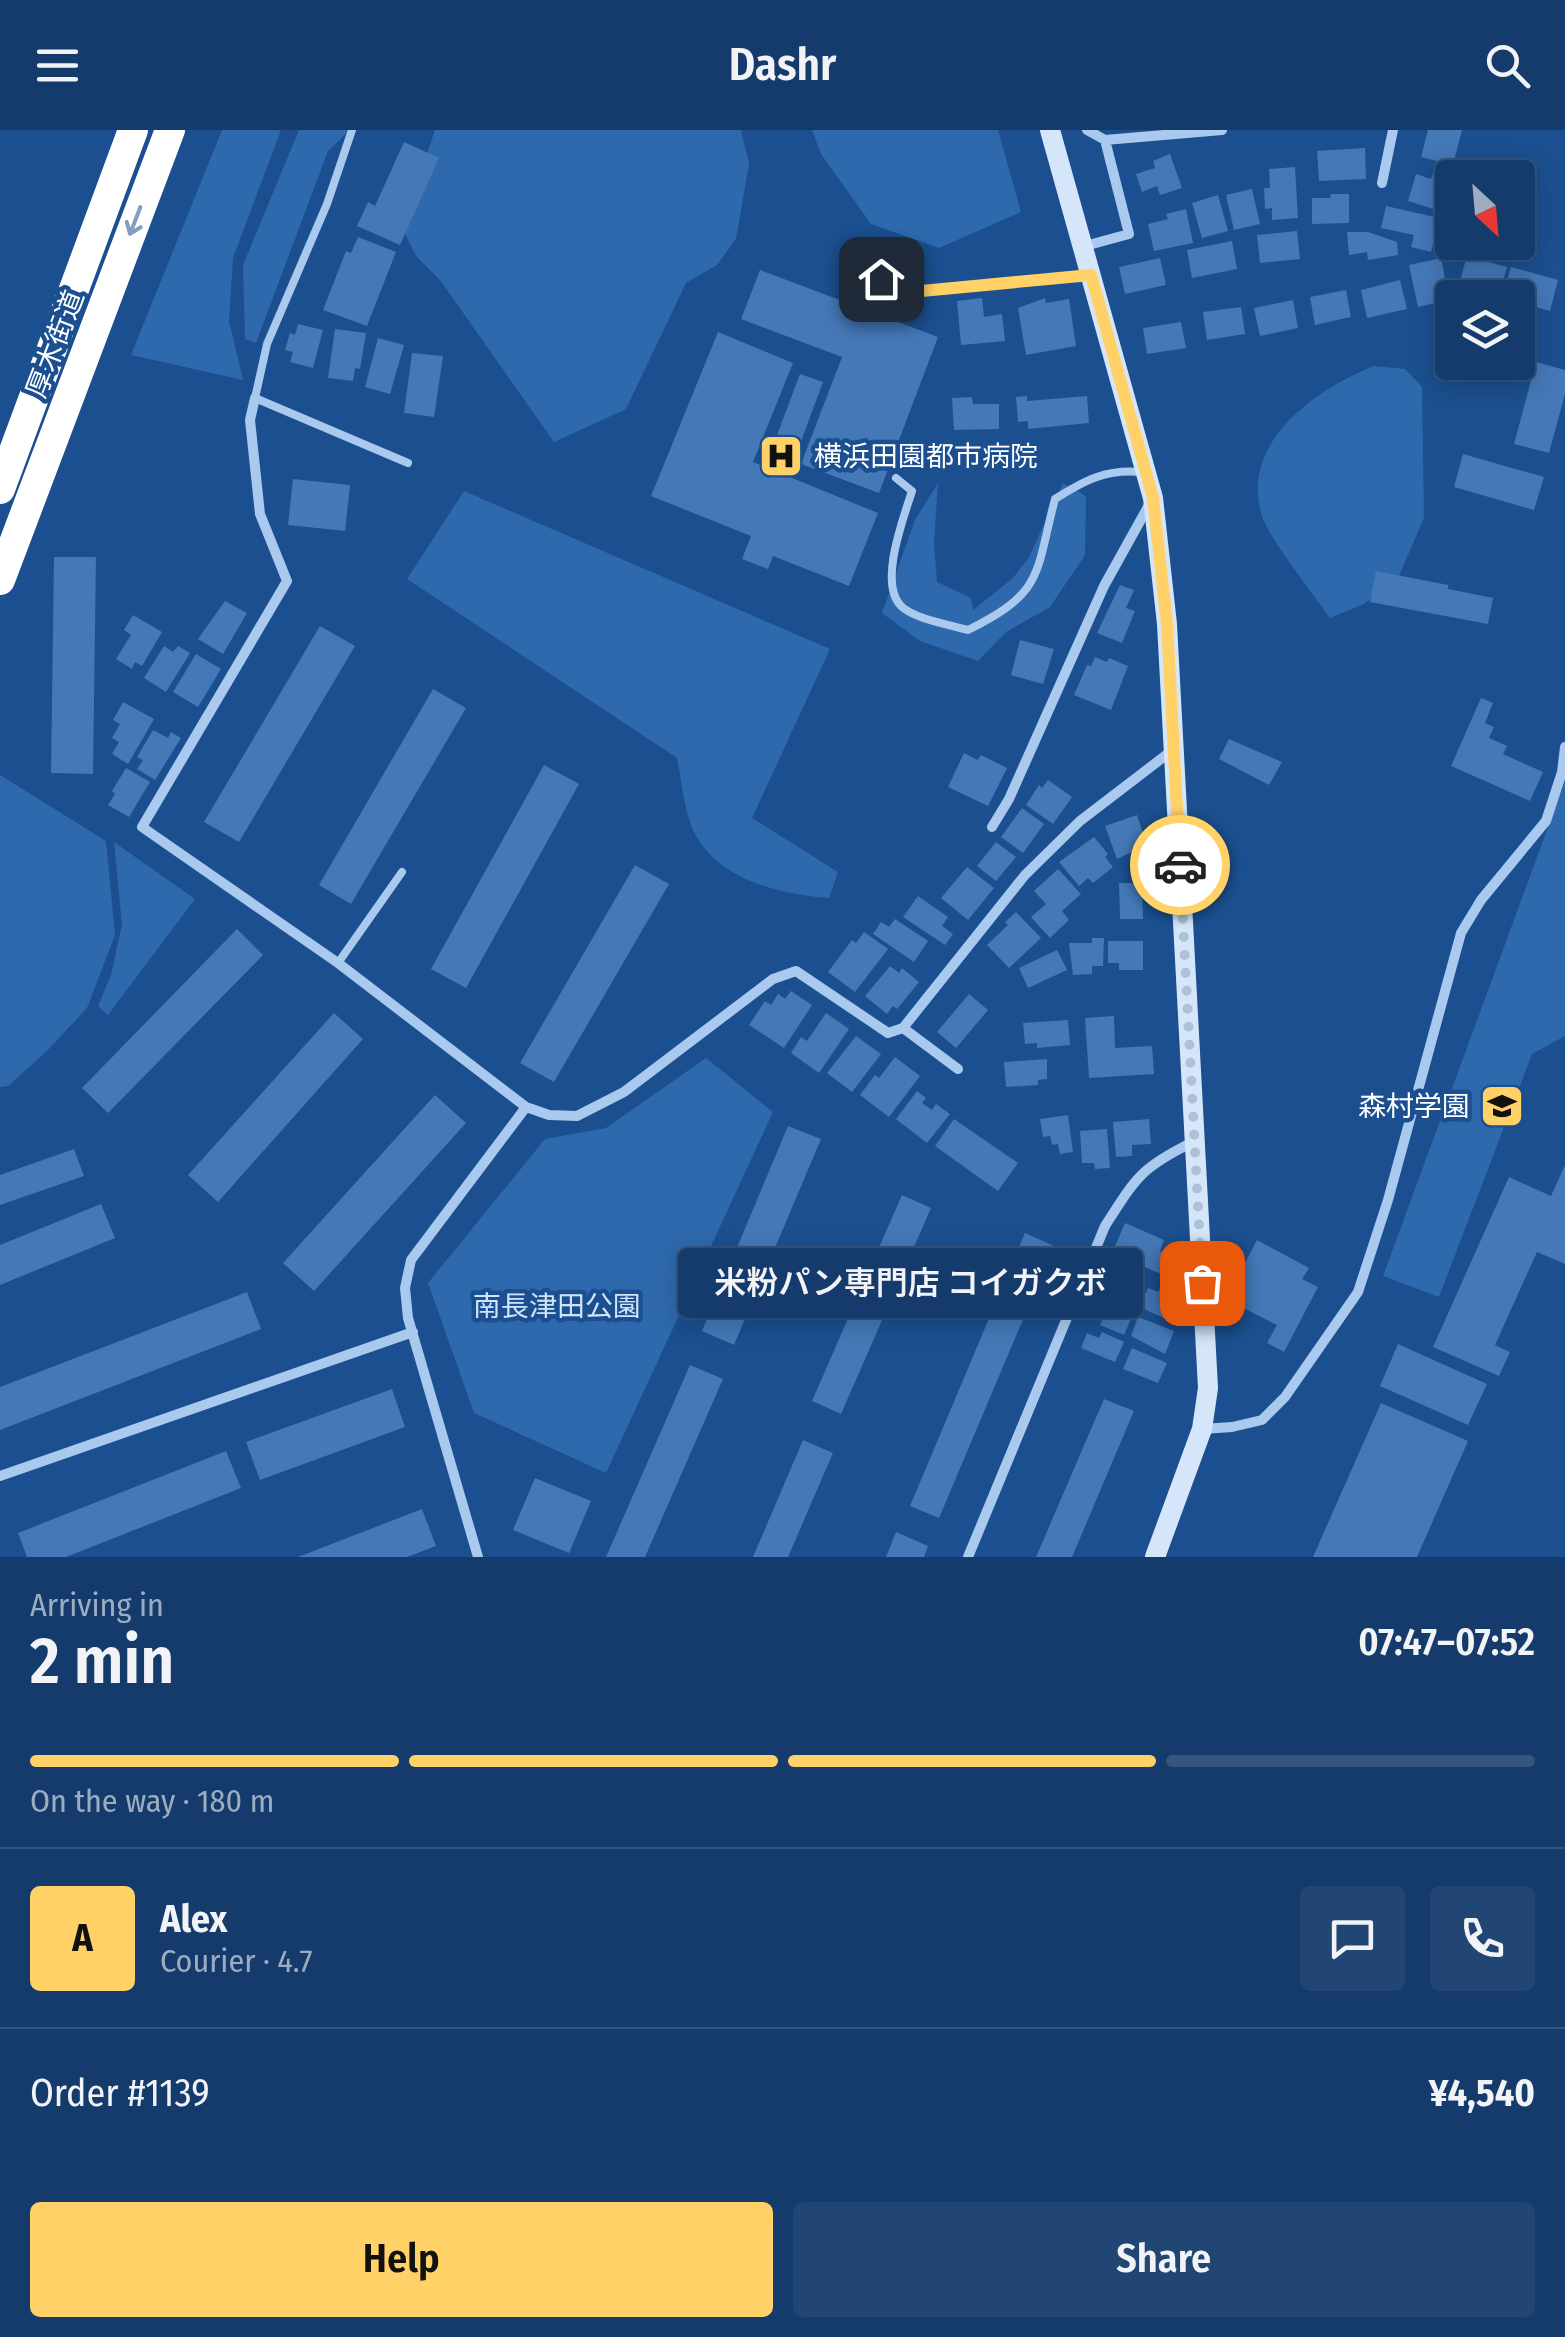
<!DOCTYPE html>
<html lang="en">
<head>
<meta charset="utf-8">
<style>
  body { margin:0; font-family:"Fira Sans Condensed","Noto Sans JP",sans-serif; background:#214673; color:#f1f3f6; height:100vh; display:flex; flex-direction:column; font-size:38px; white-space:nowrap }
  * { box-sizing:border-box; margin:0 }
  p { font-size:32px; color:#9dadc1 }
  .icon { flex:none; width:55px; height:55px; fill:none; stroke:currentColor; stroke-width:2; stroke-linecap:round; stroke-linejoin:round }
  .map { position:relative; height:1427px; overflow:hidden }
  .sheet { display:flex; flex-direction:column; background:#143b6b; flex:1 }
  .sheet>* { flex:none }
  .needle { width:65px; rotate:154deg }
  .tools { position:absolute; left:1435px; top:30px; display:grid; gap:20px }
  .tools a { display:grid; place-items:center; width:100px; height:100px; border-radius:10px; background:#143b6b; box-shadow:0 5px 25px #0003,0 0 0 2px #33557e; font-size:50px }
  .pin { position:absolute; display:grid; place-items:center; width:85px; height:85px; color:#fff; margin:-42px; border-radius:20px; box-shadow:0 5px 15px #0006 }
  .courier { position:absolute; display:grid; place-items:center; width:100px; height:100px; margin:-50px; border:8px solid #ffd166; border-radius:50%; background:#fff; color:#222; box-shadow:0 2px 12px #0007 }
  .bubble { position:absolute; height:70px; border-radius:10px; background:#143b6b; box-shadow:0 5px 25px #0003,0 0 0 2px #33557e; font-size:32px; font-weight:600; line-height:70px; text-align:center }
  .overview em { font-style:normal; font-weight:600 }
  .overview div { display:flex; flex-direction:column-reverse }
  .overview { display:flex; align-items:center; justify-content:space-between; height:170px; padding:0 30px }
  h1 { font-size:65px; font-weight:600; line-height:75px }
  .bar { display:grid; grid-template-columns:repeat(4,1fr); gap:15px 10px; align-content:center; height:120px; padding:0 30px }
  .bar i { height:12px; border-radius:8px; background:#33557e }
  .bar .on { background:#ffd166 }
  .bar p { grid-column:span 4 }
  .line { display:flex; align-items:center; gap:25px; padding:0 30px; border-top:2px solid #33557e }
  .line div { flex:1 }
  .round { display:grid; place-items:center; flex:none; width:105px; height:105px; border-radius:10px; background:#214673 }
  .cta { display:flex; gap:20px; margin-top:auto; padding:20px 30px }
  .cta a { flex:1; height:115px; border-radius:10px; background:#ffd166; color:#111; font-size:40px; font-weight:600; line-height:115px; text-align:center }
  .cta a+a { background:#214673; color:#f1f3f6 }
  header { display:flex; justify-content:space-between; align-items:center; height:130px; padding:0 30px; background:#143b6b; font-size:45px; font-weight:600 }
  .map>svg:first-child { display:block }
  .green { fill:#2e69ad }
  .building { fill:#4478b7 }
  .lines { fill:none; stroke-linecap:round; stroke-linejoin:round }
  .lane { stroke:#a9c9ee; stroke-width:8 }
  .street { stroke:#a9c9ee; stroke-width:10 }
  .secondary { stroke:#d6e6fa; stroke-width:20 }
  .highway { stroke:#fff; stroke-width:30 }
  .oneway { stroke:#829ec1 }
  .done { stroke:#afc1d8; stroke-width:10; stroke-dasharray:0 18 }
  .route { stroke:#ffd166; stroke-width:12 }
  .labels { text-anchor:middle; dominant-baseline:central; stroke-width:9; stroke-linejoin:round; paint-order:stroke }
  .street-label { font-size:28px; fill:#fff; stroke:#1b4f8f }
  .poi-label { font-size:28px; fill:#fff; stroke:#1b4f8f; text-anchor:start }
  .park-label { font-size:28px; fill:#cfe3fa; stroke:#1b4f8f }
</style>
</head>
<body>
<header><svg class="icon" aria-label="menu" viewBox="0 0 24 24"><path d="M4 6h16M4 12h16M4 18h16"/></svg>Dashr<svg class="icon" aria-label="search" viewBox="0 0 24 24"><circle cx="10" cy="10" r="6"/><path d="M15 15l6 6"/></svg></header>
<div class="map">
<svg width="1565" height="1427" viewBox="0 0 1565 1427">
  <rect width="100%" height="100%" fill="#1b4f8f"/>
  <!-- green -->
  <path class="green" d="M222,0h59l-48,128 -4,63 14,59 -112,-25z
    M299,0h51l-22,21 -72,192 -11,-4 -2,-74z
    M435,0h306l8,34 -13,75 -19,26 -31,18 -60,126 -72,33 -114,-162 -24,-24 -14,-28z
    M812,0h186l23,82 -82,36 -68,-24 -50,-70z
    M1374,236l31,3 17,18 2,131 -26,60 -34,26 -34,14c-16,-23 -60,-78 -68,-102 -23,-73 52,-126 112,-150z
    M938,353l-4,60 3,39 34,16 2,12 40,-32 16,-21 34,-74 23,13 -1,59 -35,52 -44,25 -28,29 -58,-20 -38,-28 33,-93z
    M464,361l366,158 -78,169 86,54 -9,26c-53,-4 -123,-21 -140,-79 -6,-20 -8,-41 -12,-61l-270,-179z
    M0,645l106,66 9,94 -28,73 -41,44 -38,34 -8,1z
    M1565,651v255l-33,18 -93,243 -56,-21z
    M114,712l81,57 -87,116 -10,-9 13,-31 11,-50z
    M706,928l67,54 -167,361 -132,-60 -46,-130 117,-144 61,-11z"/>
  <!-- building -->
  <path class="building" d="M1428,0h34l-9,35 -32,-8z
    M404,12l35,16 -39,87 -43,-19 11,-24 7,4z
    M1365,18l1,31 -47,2 -2,-30z
    M1170,24l12,34 -22,7 -3,-9 -15,6 -6,-18 19,-6 -2,-7z
    M1295,37l3,51 -26,2v-12l-7,1 -1,-21h6l-1,-19z
    M1434,40l18,5 -9,37 -35,-11 8,-27 15,5z
    M1252,59l8,35 -26,6 -8,-35z
    M1331,64h18v29l-37,1v-26h18z
    M1218,65l10,36 -26,7 -10,-35z
    M1386,76l53,12 -8,34 -20,-5 3,-12 -33,-7z
    M1186,79l7,34 -39,8 -6,-27 20,-5 -2,-5z
    M1297,101l3,28 -40,4 -3,-28z
    M1347,102h21l29,10 1,13 -30,5 -1,-8 -18,3z
    M358,107l38,15 -29,74 -44,-16 23,-59 5,2z
    M1232,111l5,28 -45,9 -5,-28z
    M1467,126l40,11 -9,31 -40,-10z
    M1160,128l6,27 -41,9 -6,-27z
    M1441,128l8,42 -31,7 -9,-42z
    M1511,137l47,13 -8,31 -32,-9v-4h-16z
    M760,140l178,67 -59,156 -78,-29 41,-107 -101,-38z
    M1400,150l7,29 -40,9 -6,-28z
    M1346,160l5,27 -36,8 -5,-28z
    M982,168l2,19 18,-3 3,27 -44,4 -4,-44z
    M1045,168l1,5 23,-4 7,47 -50,9 -8,-47z
    M1293,170l5,28 -38,8 -6,-28z
    M1241,177l4,27 -38,6 -4,-28z
    M1181,192l5,26 -39,6 -4,-26z
    M298,194l25,6 -10,38 -23,-6 3,-10 -8,-2 5,-17 5,2z
    M335,199l31,4 -6,36 -5,-1 -2,13 -25,-3z
    M718,202l75,31 -40,99 125,51 -29,73 -76,-30 -5,13 -26,-10 9,-23 -100,-40z
    M378,208l26,7 -14,49 -25,-7z
    M412,223l31,3 -9,61 -30,-4z
    M1536,232l29,8v24l-16,59 -35,-9z
    M800,244l23,8 -26,70 -23,-9z
    M1027,266v5l60,-5 2,27 -61,6v-8l-10,1 -2,-25z
    M972,267l1,7h26v25l-45,1 -2,-32z
    M1463,324l81,23 -10,33 -80,-23z
    M293,349l57,6 -5,46 -57,-6z
    M54,427h42l-3,217 -42,-1z
    M1376,441l72,14v4l45,9 -5,26 -118,-22z
    M1120,455l14,5 -8,18 9,3 -13,32 -25,-10z
    M225,471l22,12 -24,41 -25,-15z
    M133,485l29,17 -20,34 -7,-4 -3,7 -16,-10 15,-24 -7,-5z
    M320,496l35,20 -116,196 -35,-20z
    M1020,510l34,9 -11,35 -32,-9z
    M164,516l9,6 5,-6 12,7 -24,39 -22,-14z
    M196,524l25,15 -23,38 -25,-15z
    M1095,527l12,5 2,-4 19,8 -17,44 -37,-15 13,-30 4,1z
    M433,559l33,19 -115,196 -32,-19z
    M1481,568l12,5 -8,20 9,4 -5,11 18,8 -4,8 40,18 -13,29 -79,-35z
    M123,572l31,17 -26,45 -16,-10 7,-12 -7,-4 8,-14 -7,-4z
    M153,600l15,8 3,-6 10,6 -26,42 -18,-11 6,-9 -6,-3z
    M1229,609l53,23 -13,23 -50,-26z
    M964,623l14,7 3,-5 26,13 -19,38 -40,-19z
    M544,635l35,19 -113,204 -35,-19z
    M126,638l24,14 -21,35 -21,-12 7,-11 -3,-3z
    M1048,650l24,17 -19,27 -27,-19 13,-20 3,3z
    M1022,678l22,16 -21,29 -22,-16z
    M1137,685l10,30 -30,14 -12,-33z
    M1094,707l14,17 -3,3 8,10 -20,16 -5,-5 -9,8 -20,-24z
    M996,712l20,15 -20,24 -19,-15z
    M635,735l34,19 -115,198 -34,-19z
    M967,737l27,21 -26,32 -27,-22z
    M1058,739l23,25 -19,17 7,9 -19,18 -19,-21 15,-13 -12,-13z
    M1119,753h23l1,36h-23z
    M918,766l30,21 -6,9 11,8 -8,11 -42,-28z
    M1016,782l25,26 -32,30 -22,-23 21,-20 -3,-3z
    M895,789l33,22 -14,21 -41,-28 8,-12 8,5z
    M237,799l26,26 -155,158 -26,-25z
    M864,802l24,17 -33,43 -27,-20 24,-32 4,3z
    M1092,808h12l-1,28h-11v8l-19,1 -4,-32h23z
    M1108,811h35v29h-24v-7h-11z
    M1057,820l10,20 -39,18 -9,-20z
    M890,836l9,7 3,-5 17,14 -22,27 -4,-3 -6,8 -22,-18z
    M791,861l21,14 -28,43 -35,-23 16,-24 6,4 7,-11 7,5z
    M969,864l19,16 -32,38 -19,-16z
    M334,883l29,26 -145,163 -30,-27z
    M826,883l23,16 -30,44 -28,-20 10,-16 6,4z
    M1114,886l1,32 37,-2 2,28 -65,4 -4,-60z
    M1068,890l2,25 -33,3v-5l-12,1 -2,-21z
    M856,906l25,18 -29,38 -25,-19z
    M895,927l25,19 -31,41 -29,-22 15,-20 4,3z
    M1047,929v20l-9,1v5l-32,2 -2,-25z
    M917,961l9,7 -4,5 10,7 4,-6 14,10 -23,29 -31,-24z
    M435,965l31,28 -152,168 -31,-28z
    M1068,985l5,37 -13,2 -2,-10 -6,1 -2,-9 -7,1 -3,-18z
    M954,989l64,44 -20,28 -63,-45z
    M1149,989l2,25 -19,1v11l-16,1 -3,-35z
    M788,996l33,13 -87,206 -32,-14z
    M1107,999l3,39 -15,1 -1,-6h-12l-2,-32z
    M74,1019l10,27 -84,29v-30z
    M1565,1035v99l-28,-12 -42,93 15,7 -11,24 -66,-29 76,-170 42,19z
    M902,1065l29,13 -90,206 -29,-13z
    M101,1074l14,34 -115,47v-40z
    M1125,1093l39,17 -4,11 9,4 -8,19 -49,-21z
    M1025,1103l29,13 -115,272 -29,-12z
    M1257,1110l52,28 -7,11 16,8 -34,65 -17,-9 10,-18 -51,-26z
    M1114,1140l29,12 -9,22 -20,-9 2,-6 -8,-3z
    M1148,1158l10,4 2,-4 16,8 -10,23 -27,-12z
    M247,1162l14,37 -261,101v-43z
    M1104,1172l29,12 -9,21 -24,-10 3,-6 -5,-2z
    M1138,1187l36,14 -9,23 -34,-18z
    M1102,1202l22,10 -9,20 -34,-14 6,-15 12,5z
    M1398,1214l89,40 -19,41 -88,-39z
    M1132,1218l35,15 -9,20 -35,-14z
    M690,1235l33,14 -78,178h-39z
    M392,1259l13,38 -145,53 -14,-38z
    M1104,1269l30,12 -62,146h-36z
    M1381,1273l87,38 -51,116h-104z
    M803,1310l30,13 -45,104h-35z
    M226,1321l15,37 -175,69h-39l-9,-24z
    M535,1348l56,23 -22,52 -56,-23z
    M422,1379l14,37 -29,11h-109z
    M896,1402l32,14 -4,11h-38z"/>
  <g class="lines">
    <!-- lane -->
    <path class="lane" d="M352,0l-25,74 -60,140 -12,54 153,65
      M896,348l16,13c-8,26 -34,92 -11,115 13,13 50,19 67,24 77,-38 67,-56 87,-131 30,-19 51,-30 86,-27
      M338,833l64,-91"/>
    <!-- street -->
    <path class="street" d="M1087,0l18,10
      M1382,53l11,-53
      M1085,116l44,-12 -24,-94 117,-10
      M854,127l27,22 30,13 179,-17
      M255,268l-5,22 10,94 27,67 -145,246 196,136 188,144 23,8 28,1 47,-24 149,-113 23,-8 92,62 15,-5 122,-153 55,-54 94,-72
      M992,697l17,-28 95,-213 45,-81
      M903,898l55,41
      M1203,1299l29,-2 30,-7 23,-23 73,-105 30,-92 73,-267 20,-33 65,-79 16,-49 3,-25
      M0,1346l413,-144
      M478,1427l-70,-239 -3,-30 6,-28 115,-153
      M968,1427l137,-331c31,-48 35,-58 88,-84"/>
    <!-- secondary -->
    <path class="secondary" d="M1050,0l103,368 14,126 41,764 -6,41 -47,128"/>
    <!-- highway -->
    <path class="highway" d="M0,359l133,-359
      M0,450l170,-450"/>
  </g>
  <!-- one-way arrows -->
  <defs><path id="oneway-shaft" d="M-6 0H5M1.5-3L5.5 0L1.5 3" fill="none" stroke-width="1.6" stroke-linecap="round" stroke-linejoin="round" transform="scale(2.5)"/></defs>
  <use class="oneway" href="#oneway-shaft" transform="translate(135 91) rotate(111)"/>
  <g class="lines">
    <!-- done -->
    <path class="done" d="M1180,735l22,418"/>
    <!-- route -->
    <path class="route" d="M881,149l30,13 180,-17 62,223 14,126 13,241"/>
  </g>
  <!-- icons -->
  <defs>
    <g id="hospital-square" transform="scale(2.25)"><rect x="-9" y="-9" width="18" height="18" rx="4" fill="#ffd166" stroke="#1b4f8f"/><path d="M-5-5h3v3.5h4V-5h3V5h-3V1.5h-4V5h-3Z" fill="#111"/></g>
    <g id="school-square" transform="scale(2.25)"><rect x="-9" y="-9" width="18" height="18" rx="4" fill="#ffd166" stroke="#1b4f8f"/><path d="M0-5L7-2L0 1L-7-2ZM-4 1L0 2.5L4 1V4Q0 6-4 4Z" fill="#111"/></g>
  </defs>
  <g fill-rule="evenodd">
    <use href="#hospital-square" x="781" y="326"/>
    <use href="#school-square" x="1502" y="976"/>
  </g>
  <g class="labels">
    <!-- street labels -->
    <g class="street-label">
      <text transform="translate(55 214) rotate(-69)">厚木街道</text>
    </g>
    <!-- poi labels -->
    <g class="poi-label">
      <text x="814" y="326">横浜田園都市病院</text>
      <text x="1470" y="976" text-anchor="end">森村学園</text>
    </g>
    <!-- park labels -->
    <g class="park-label">
      <text x="557" y="1176">南長津田公園</text>
    </g>
  </g>
</svg>
<div class="tools">
<a><svg class="needle" viewBox="-14 -14 28 28"><path d="M0-13l5 13h-10z" fill="#e53935"/><path d="M0 13l5-13h-10z" fill="#9dadc1"/></svg></a>
<a><svg class="icon" aria-label="layers" viewBox="0 0 24 24"><path d="M12 4l9 5-9 5-9-5zM3 14l9 5 9-5"/></svg></a>
</div>
<div class="pin" style="left:1202px;top:1153px;background:#ea580c"><svg class="icon" aria-label="bag" viewBox="0 0 24 24"><path d="M5 8h14l-1 12H6zM9 8a3 3 0 0 1 6 0"/></svg></div>
<div class="pin" style="left:881px;top:149px;background:#1f2937"><svg class="icon" aria-label="home" viewBox="0 0 24 24"><path d="M3 11l9-7 9 7M6 9v11h12V9"/></svg></div>
<div class="courier" style="left:1180px;top:735px"><svg class="icon" aria-label="car" viewBox="0 0 24 24"><path d="M5 17H2v-5l4-1 3-4h7l3 4 3 1v5h-3M9 17h6M6 11h13"/><circle cx="7" cy="17" r="2"/><circle cx="17" cy="17" r="2"/></svg></div>
<div class="bubble" style="left:678px;top:1118px;width:465px">米粉パン専門店 コイガクボ</div>
</div>
<section class="sheet">
<div class="overview"><div><h1>2 min</h1><p>Arriving in</p></div><em>07:47–07:52</em></div>
<div class="bar"><i class="on"></i><i class="on"></i><i class="on"></i><i></i><p>On the way · 180 m</p></div>
<div class="line" style="height:180px"><b class="round" style="background:#ffd166;color:#111">A</b><div><b>Alex</b><p>Courier · 4.7</p></div><a class="round"><svg class="icon" aria-label="chat" viewBox="0 0 24 24"><path d="M4 5h16v11H9l-5 4z"/></svg></a><a class="round"><svg class="icon" aria-label="phone" viewBox="0 0 24 24"><path d="M5 4h4l2 5-3 2q2 4 5 5l2-3 5 2v4C11 20 4 13 5 4z"/></svg></a></div>
<div class="line" style="height:130px"><div>Order #1139</div><b>¥4,540</b></div>
<div class="cta"><a>Help</a><a>Share</a></div>
</section>
</body>
</html>
